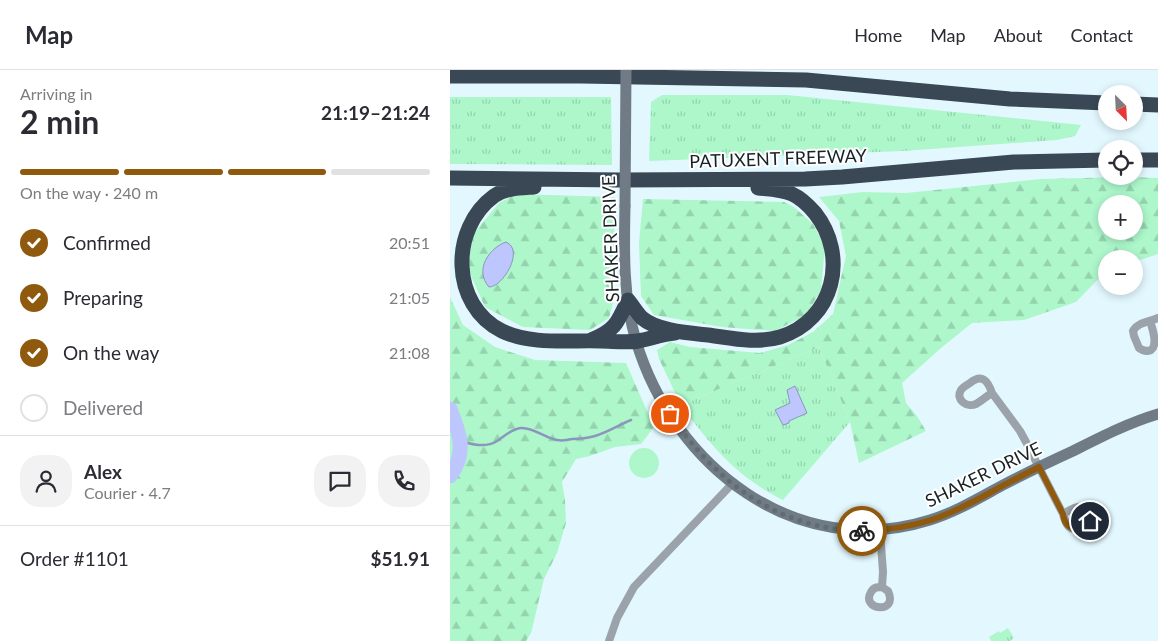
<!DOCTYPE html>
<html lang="en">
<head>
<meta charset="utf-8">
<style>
  body { margin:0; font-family:Lato,sans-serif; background:#f2f2f3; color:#2b2b33; height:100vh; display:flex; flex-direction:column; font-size:19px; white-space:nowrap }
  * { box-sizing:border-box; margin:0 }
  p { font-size:16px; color:#7c7c81 }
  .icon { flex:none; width:28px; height:28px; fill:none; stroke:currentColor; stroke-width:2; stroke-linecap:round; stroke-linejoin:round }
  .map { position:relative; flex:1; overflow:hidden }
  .panel { display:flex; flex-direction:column; background:#fff; width:450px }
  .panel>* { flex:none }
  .needle { width:32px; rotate:156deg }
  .fabs { position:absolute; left:648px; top:15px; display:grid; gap:10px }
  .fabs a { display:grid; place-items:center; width:45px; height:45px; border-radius:50%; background:#fff; box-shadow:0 2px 8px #0003; font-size:25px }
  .pin { position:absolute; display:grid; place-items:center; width:42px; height:42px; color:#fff; margin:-21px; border:2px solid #fff; border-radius:50%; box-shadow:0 1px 5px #0007 }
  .courier { position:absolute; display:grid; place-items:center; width:50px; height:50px; margin:-25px; border:4px solid #905a0e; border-radius:50%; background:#fff; color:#222; box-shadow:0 1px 6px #0007 }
  .head em { font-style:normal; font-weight:700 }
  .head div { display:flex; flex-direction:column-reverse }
  .head { display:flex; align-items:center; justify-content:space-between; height:85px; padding:0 20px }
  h1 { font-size:32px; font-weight:700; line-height:38px }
  .bar { display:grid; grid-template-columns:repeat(4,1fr); gap:8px 5px; align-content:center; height:60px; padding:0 20px }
  .bar i { height:6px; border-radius:4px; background:#e1e1e2 }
  .bar .current { background:#905a0e }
  .bar p { grid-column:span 4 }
  .line { display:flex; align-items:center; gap:12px; padding:0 20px; border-top:1px solid #e1e1e2 }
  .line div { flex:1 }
  .round { display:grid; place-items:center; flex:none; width:52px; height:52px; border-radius:20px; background:#f2f2f3 }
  ol { padding:0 20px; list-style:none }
  li { display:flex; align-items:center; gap:15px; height:55px }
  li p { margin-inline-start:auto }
  li .icon { padding:5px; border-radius:50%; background:#905a0e; color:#fff; stroke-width:4 }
  li:last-child { color:#7c7c81 }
  li i { width:28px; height:28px; border:2px solid #e1e1e2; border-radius:50% }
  header { display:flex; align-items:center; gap:30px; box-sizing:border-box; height:70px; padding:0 25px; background:#fff; border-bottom:1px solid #e1e1e2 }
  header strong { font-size:24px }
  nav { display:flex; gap:28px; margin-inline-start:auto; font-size:18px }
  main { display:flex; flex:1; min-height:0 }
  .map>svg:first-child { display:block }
  .grass { fill:url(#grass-tufts) }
  .forest { fill:url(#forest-firs); fill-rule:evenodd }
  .pitch { fill:#adf7cb }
  .water { fill:#bdc7fe; stroke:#8c96bd }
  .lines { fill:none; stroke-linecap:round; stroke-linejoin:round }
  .stream { stroke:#8c96bd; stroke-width:2.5 }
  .river { stroke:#bdc7fe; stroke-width:15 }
  .street { stroke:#9ba2a9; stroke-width:8 }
  .secondary { stroke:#707b85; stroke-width:11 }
  .highway { stroke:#3a4856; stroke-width:15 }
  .secondary-bridge { stroke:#707b85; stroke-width:11 }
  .done { stroke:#5f6d71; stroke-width:5; stroke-dasharray:0 9 }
  .route { stroke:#905a0e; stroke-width:6 }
  .labels { text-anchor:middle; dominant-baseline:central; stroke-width:4; stroke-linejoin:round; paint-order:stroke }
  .street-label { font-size:18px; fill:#182225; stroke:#fff }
</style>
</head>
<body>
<header>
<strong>Map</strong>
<nav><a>Home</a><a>Map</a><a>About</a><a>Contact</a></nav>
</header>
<main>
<section class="panel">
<div class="head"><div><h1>2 min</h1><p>Arriving in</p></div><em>21:19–21:24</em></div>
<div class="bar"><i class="current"></i><i class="current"></i><i class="current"></i><i></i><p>On the way · 240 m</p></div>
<ol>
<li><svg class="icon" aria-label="check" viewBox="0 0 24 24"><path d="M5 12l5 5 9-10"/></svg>Confirmed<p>20:51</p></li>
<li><svg class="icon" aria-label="check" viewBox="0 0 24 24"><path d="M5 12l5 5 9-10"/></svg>Preparing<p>21:05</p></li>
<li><svg class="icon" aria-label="check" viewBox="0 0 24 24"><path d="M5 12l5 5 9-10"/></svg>On the way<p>21:08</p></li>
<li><i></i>Delivered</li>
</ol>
<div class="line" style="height:90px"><a class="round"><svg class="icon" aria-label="person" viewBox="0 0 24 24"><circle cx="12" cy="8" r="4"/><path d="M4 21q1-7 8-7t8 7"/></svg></a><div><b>Alex</b><p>Courier · 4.7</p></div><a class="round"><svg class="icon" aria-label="chat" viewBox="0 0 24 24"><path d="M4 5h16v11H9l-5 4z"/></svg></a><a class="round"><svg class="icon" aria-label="phone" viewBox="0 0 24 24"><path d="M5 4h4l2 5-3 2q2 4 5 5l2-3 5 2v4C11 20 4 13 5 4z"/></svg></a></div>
<div class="line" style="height:65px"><div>Order #1101</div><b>$51.91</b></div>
</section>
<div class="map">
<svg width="708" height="571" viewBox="0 0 708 571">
  <defs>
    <pattern id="grass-tufts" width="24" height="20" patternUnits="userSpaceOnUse" patternTransform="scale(1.25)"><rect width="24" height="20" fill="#adf7cb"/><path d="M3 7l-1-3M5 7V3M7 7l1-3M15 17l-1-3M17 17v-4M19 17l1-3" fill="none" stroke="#94d3ae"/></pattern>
    <pattern id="forest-firs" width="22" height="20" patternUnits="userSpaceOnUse" patternTransform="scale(1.25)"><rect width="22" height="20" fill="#adf7cb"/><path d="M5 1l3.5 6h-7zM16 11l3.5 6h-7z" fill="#94d3ae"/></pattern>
  </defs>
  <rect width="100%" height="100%" fill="#e2f8fe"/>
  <!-- grass -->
  <path class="grass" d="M212,25h125l294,30 -6,11 -18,4 -154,11 -254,10 2,-59z
    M0,27h161l1,68 -162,-1z
    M369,277l31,75 -67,78c-45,-22 -73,-55 -102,-95z
    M558,558l6,10 -4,3h-19l-2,-4 10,-6 1,2z"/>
  <!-- forest -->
  <path class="forest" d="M677,107l31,1v76l-24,8v-3h-28v13l-2,1 -28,29 -52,18 -52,3 -31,25 -39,35 4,20 11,13 9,15 -67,32 -9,-41 -31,-75 -138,58 -22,-46 -2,-9 13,-8 20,5 70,6 28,-8 25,-13 20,-18 13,-58 -7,-35 -20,-24 44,-5 43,1 135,-14zM656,134h28v27h-28z
    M66,124l99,3 -2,106 -4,15 -19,12 -67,-3 -38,-20 -18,-40 7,-34 25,-30z
    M193,129l141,3 10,5 19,17 12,23 -4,43 -15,25 -31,16 -53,-4 -68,-12 -13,-19 -2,-53z
    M0,227l13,28 32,22 40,13 91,3 28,64 -13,17 -26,3 -25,9 -14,3 -14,23 3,18 1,23 -9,30 -13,26 -13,54 -5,8h-76z"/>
  <!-- pitch -->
  <path class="pitch" d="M179 393a15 15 0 1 1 30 0a15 15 0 1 1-30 0Z"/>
  <!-- water -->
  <path class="water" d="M56,172c19,8 -3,45 -17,45 -15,-17 0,-39 17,-45z
    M345,316l12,27 -18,8v2l-6,2 -8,-15 15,-7 -3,-13z"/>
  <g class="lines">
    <!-- stream -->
    <path class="stream" d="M10,370c11,5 26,8 37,1 8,-5 14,-12 24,-13 12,-1 24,10 36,12 5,1 11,0 15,-1 8,0 16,-1 23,-3 13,-4 24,-11 36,-16"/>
    <!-- river -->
    <path class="river" d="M0,339c10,25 17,44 0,67"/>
    <!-- street -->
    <path class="street" d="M700,251c3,9 8,24 1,29 -5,2 -8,1 -12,-2l-5,-12 -1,-5c5,-9 16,-9 25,-13
      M542,323c-4,-12 -10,-20 -22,-10 -3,2 -7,4 -9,7 -6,10 6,18 15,14 5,-3 11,-8 16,-11l28,38 6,11 37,72c3,12 7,19 20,12 8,-4 9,-10 4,-17 -8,-6 -17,1 -24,5
      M430,461l3,41 -1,15 6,4c11,24 -28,19 -17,1 3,-5 6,-5 11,-5
      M159,571l8,-23 17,-31 98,-103"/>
    <!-- secondary -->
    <path class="secondary" d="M175,136c-1,45 -2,91 11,135 38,126 160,221 294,179 26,-8 49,-22 73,-35 23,-12 46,-23 70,-34 28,-14 55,-28 85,-37"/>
    <!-- highway -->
    <path class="highway" d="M0,6h131l225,4 204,19 96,4
      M684,34l24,1
      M684,90h24
      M0,108l171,2 184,-1 37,-2 172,-15 92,-2
      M84,117c-14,1 -29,1 -40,9 -44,32 -44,109 8,135 29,14 66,9 98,10 12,0 26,2 38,0 12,-2 24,-7 37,-8
      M141,270c24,-9 27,-18 37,-40 5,6 9,13 14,18 15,13 47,15 66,17 23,3 48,9 72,2 54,-17 69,-81 35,-124 -6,-7 -14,-15 -23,-19 -11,-5 -23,-5 -34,-6"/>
    <!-- secondary-bridge -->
    <path class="secondary-bridge" d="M175,136l1,-136"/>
  </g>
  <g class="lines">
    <!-- done -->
    <path class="done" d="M220,344c46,68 107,115 192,117"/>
    <!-- route -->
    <path class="route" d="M412,461c24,-1 47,-4 69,-11 19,-6 36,-15 53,-24 18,-10 37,-20 55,-29l24,47c1,7 3,13 12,15l12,-5 3,-3"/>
  </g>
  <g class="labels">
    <!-- street labels -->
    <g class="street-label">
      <text transform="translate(328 88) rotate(-2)">PATUXENT FREEWAY</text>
      <text transform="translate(160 169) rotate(-92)">SHAKER DRIVE</text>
      <text transform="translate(533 404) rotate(-26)">SHAKER DRIVE</text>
    </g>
  </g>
</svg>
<div class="fabs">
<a><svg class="needle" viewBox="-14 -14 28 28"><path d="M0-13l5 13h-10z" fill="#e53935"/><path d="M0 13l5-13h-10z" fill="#7c7c81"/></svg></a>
<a><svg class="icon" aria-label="locate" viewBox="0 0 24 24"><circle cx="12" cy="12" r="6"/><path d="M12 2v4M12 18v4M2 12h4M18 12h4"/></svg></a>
<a>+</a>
<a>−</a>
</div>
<div class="pin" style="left:220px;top:344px;background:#ea580c"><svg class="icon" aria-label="bag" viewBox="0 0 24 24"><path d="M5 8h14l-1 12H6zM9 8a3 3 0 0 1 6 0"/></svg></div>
<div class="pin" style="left:640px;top:451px;background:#1f2937"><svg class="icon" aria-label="home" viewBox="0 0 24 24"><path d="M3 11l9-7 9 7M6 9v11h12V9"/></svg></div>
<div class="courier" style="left:412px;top:461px"><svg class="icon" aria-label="bike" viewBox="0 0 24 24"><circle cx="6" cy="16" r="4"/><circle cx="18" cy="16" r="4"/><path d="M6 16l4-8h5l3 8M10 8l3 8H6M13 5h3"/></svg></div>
</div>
</main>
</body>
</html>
